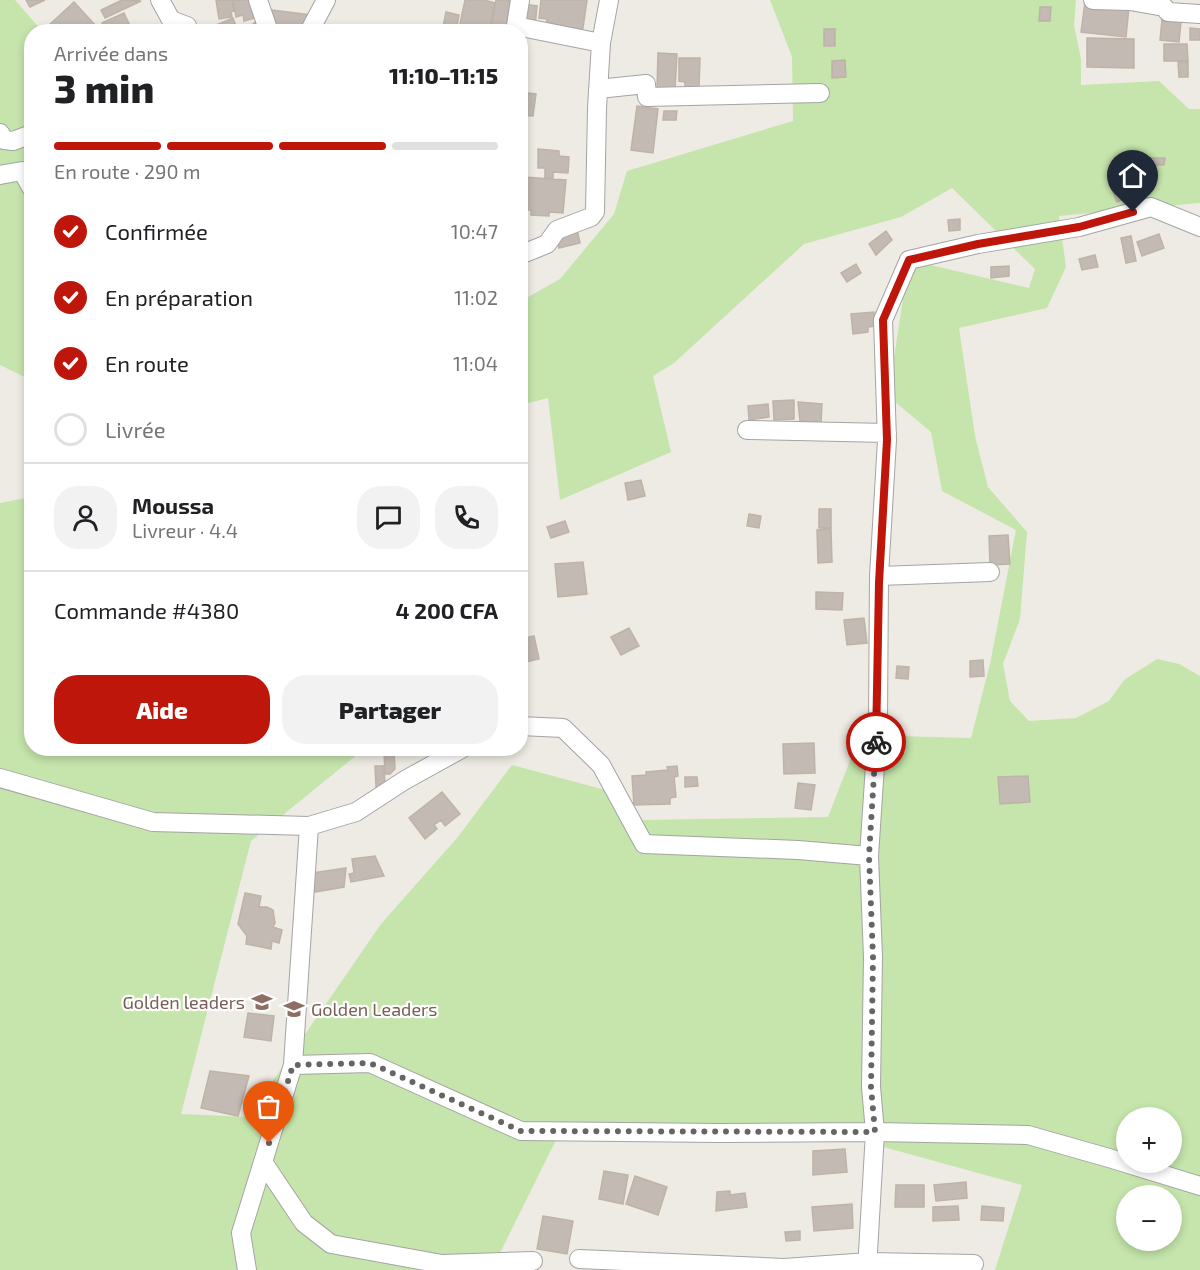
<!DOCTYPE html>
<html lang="fr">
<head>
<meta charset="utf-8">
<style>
  body { margin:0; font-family:"Exo 2",sans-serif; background:#f2f2f2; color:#202124; height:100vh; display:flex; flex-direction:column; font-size:22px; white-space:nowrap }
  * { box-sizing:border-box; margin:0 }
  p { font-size:20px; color:#757577 }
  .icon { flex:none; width:33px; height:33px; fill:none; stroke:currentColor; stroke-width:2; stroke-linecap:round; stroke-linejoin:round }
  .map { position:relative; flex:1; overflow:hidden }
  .drawer { position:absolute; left:24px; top:24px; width:504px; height:732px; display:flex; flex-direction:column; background:#fff; border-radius:24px; box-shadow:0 3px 9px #0003 }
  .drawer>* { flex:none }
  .controls { position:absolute; left:1116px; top:1107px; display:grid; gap:12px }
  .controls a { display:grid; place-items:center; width:66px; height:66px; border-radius:50%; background:#fff; box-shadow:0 3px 9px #0003; font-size:30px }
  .pin { position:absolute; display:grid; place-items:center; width:51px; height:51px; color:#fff; margin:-62px -26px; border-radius:50% 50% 50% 0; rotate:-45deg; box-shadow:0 0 6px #0007 }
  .pin .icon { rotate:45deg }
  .courier { position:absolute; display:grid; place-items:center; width:60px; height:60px; margin:-30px; border:4px solid #bf160b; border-radius:50%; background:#fff; color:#222; box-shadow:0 2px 8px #0007 }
  .headline em { font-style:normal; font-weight:800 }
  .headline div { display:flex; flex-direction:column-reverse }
  .headline { display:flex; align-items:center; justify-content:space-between; height:102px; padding:0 30px }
  h1 { font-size:39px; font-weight:800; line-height:45px }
  .bar { display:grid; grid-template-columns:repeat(4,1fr); gap:9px 6px; align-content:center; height:72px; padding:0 30px }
  .bar i { height:8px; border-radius:4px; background:#e0e0e0 }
  .bar .current { background:#bf160b }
  .bar p { grid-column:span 4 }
  .line { display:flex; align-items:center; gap:15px; padding:0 30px; border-top:2px solid #e0e0e0 }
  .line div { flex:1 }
  .round { display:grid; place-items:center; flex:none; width:63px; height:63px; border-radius:24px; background:#f2f2f2 }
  ol { padding:0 30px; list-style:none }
  li { display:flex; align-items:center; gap:18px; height:66px }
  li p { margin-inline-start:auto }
  li .icon { padding:6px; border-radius:50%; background:#bf160b; color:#fff; stroke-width:4 }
  li:last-child { color:#757577 }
  li i { width:33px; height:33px; border:3px solid #e0e0e0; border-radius:50% }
  .cta { display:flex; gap:12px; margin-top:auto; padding:12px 30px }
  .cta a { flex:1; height:69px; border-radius:24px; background:#bf160b; color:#fff; font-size:24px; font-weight:800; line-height:69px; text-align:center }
  .cta a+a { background:#f2f2f2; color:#202124 }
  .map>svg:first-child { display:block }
  .grass { fill:#c5e5ac; fill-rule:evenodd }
  .building { fill:#c2bab3; stroke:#bfb3a7; stroke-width:1.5 }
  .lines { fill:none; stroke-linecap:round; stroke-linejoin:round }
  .street-casing { stroke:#a4a4a4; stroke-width:20 }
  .street { stroke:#fff; stroke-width:18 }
  .done { stroke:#666563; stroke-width:6; stroke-dasharray:0 10.8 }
  .route { stroke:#bf160b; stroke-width:8 }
  .labels { text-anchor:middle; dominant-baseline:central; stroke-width:4.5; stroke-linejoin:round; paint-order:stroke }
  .education-label { font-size:18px; fill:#785e54; stroke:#fff; text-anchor:end }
</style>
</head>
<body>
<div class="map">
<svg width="1200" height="1270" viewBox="0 0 1200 1270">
  <rect width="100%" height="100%" fill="#eeebe4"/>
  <!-- grass -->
  <path class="grass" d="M0,0h15l27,31 -10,1 -1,351 -6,-6 -25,-12z
    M770,0h306l-2,25 7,34v26l78,-4 30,28h11v94l-141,13 7,51 -19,41 -88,20 16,108 13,51 39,45 -7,87 -17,45 7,37 19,20 47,-3 33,-17 15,-21 33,-21 22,5 21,12v594h-205l27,-85 -211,-58 -246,-5 -72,145 3,3h-496v-767l31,-6 1,251 327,1 -1,5 -107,87 -70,273 67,3 133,-193 76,-86 55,-73 101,27 30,28 185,-3 32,-82 111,3 19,-74 26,-134 -74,-39 -11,-59 -43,-36 21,-136 120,28 6,-19 -83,-81 -51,29 -97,27 -130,119 -21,13 18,76 -111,48 -12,-102 -27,7v-104l39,-22 54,-65 13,-43 166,-50 -1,-64zM1126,1118h46v44h-46zM1126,1196h46v44h-46z"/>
  <!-- building -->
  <path class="building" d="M26,0h19l-15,7z
    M122,0l19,1 -36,17 -4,-8z
    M216,0h16l2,11 -3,1 1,5 -13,2z
    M233,0h20l6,17 -15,4 -1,-6 -7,2z
    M465,0h19l11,3 -6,27 -29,-6z
    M496,0h14l-4,26 -14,-2z
    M541,0h46l-4,28 -7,6 -31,-3 2,-12 -8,-1z
    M74,2l21,23 -8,7h-33l-6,-6z
    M1085,2l44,5 -3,30 -45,-5z
    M524,4l13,2 -2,21 -13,-2z
    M1040,7h11l-1,14h-11z
    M264,9l47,6 -2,14 -41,-5z
    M446,12l13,3 -3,17h-14z
    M124,13l9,19h-27l-4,-9z
    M233,18l5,14h-28l-1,-4z
    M1162,20l19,2 -2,20 -19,-2z
    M257,21l7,11h-22z
    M1190,28l10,1v11h-10z
    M824,29h11v17h-11z
    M1087,38l47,1v29l-47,-1z
    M1164,44h23l1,17h-24z
    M658,53l19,1 -2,36 -18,-1z
    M679,58h21l-1,29h-14v-5l-6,-1z
    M845,60l1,17 -14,1v-17z
    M1178,62h10v15h-9z
    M520,92l16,2 -3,22 -13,-1z
    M637,106l21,3 -5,44 -22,-3z
    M664,111h13l-1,9h-13z
    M538,149l21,2v5l10,1 -1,16 -15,-1v6h-8v-10h-7z
    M1149,158h16l-1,7h-15z
    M524,177l42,3 -3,33 -14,-1v4l-18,-1v-5h-9z
    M1128,185l4,11 -15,6 -4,-10z
    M960,219v11l-11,1 -1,-11z
    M576,225l4,18 -21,5 -4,-18z
    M886,231l6,9 -16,15 -7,-11z
    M1159,234l5,14 -22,8 -5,-14z
    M1131,236l5,25 -10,2 -5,-25z
    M1095,255l3,12 -16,3 -3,-11z
    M856,264l5,9 -14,9 -6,-9z
    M1009,266v10l-18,2v-11z
    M874,312l1,14 -7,1v5l-15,2 -2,-20z
    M794,400v19l-20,1 -1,-19z
    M798,402l24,2 -1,19 -21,-2z
    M768,404l1,13 -20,3 -1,-14z
    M523,435l3,14 -6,1v-14z
    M641,480l4,16 -17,4 -3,-17z
    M819,509h12v19h-12z
    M749,514l12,2 -2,12 -12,-2z
    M565,521l4,11 -18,6 -4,-11z
    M831,529l1,33 -14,1 -1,-33z
    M1008,535l2,29 -20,1 -1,-29z
    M583,562l4,32 -29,3 -3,-33z
    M816,592l27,1 -1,17 -26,-1z
    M864,618l3,25 -20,2 -3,-25z
    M629,628l10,18 -18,9 -10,-18z
    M534,636l5,23 -14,3 -5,-23z
    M983,660l1,16 -14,1v-16z
    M897,666l12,1 -1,12 -12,-1z
    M814,743l1,30 -31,1 -1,-30z
    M384,752h10l1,17 -5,5h-5z
    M375,766h9l1,18 -6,3h-3z
    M677,766l1,10 -4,1 2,20 -6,1v6l-36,1 -2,-29 14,-1v-3l22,-2 -1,-3z
    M1028,776l2,26 -30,2 -2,-27z
    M685,777h12l1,9 -13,1z
    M798,783l17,2 -4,25 -16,-2z
    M442,792l18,22 -15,12 -4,-6 -7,5 3,4 -12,10 -16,-21z
    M375,856l9,20 -33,6 -2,-8 5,-1 -2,-14z
    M346,868l-2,19 -29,5 -2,-19z
    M245,893l16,3 -2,11h8l6,3 2,13 -2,4 9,3 -3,13 -7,-2 -1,8 -25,-5 1,-8 -9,-12z
    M248,1013l26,3 -3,25 -27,-4z
    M210,1071l39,5 -11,40 -37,-8z
    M845,1149l2,23 -34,3v-24z
    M604,1171l24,4 -5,29 -24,-5z
    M635,1176l32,11 -9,28 -32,-11z
    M966,1182l1,16 -31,3 -2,-16z
    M896,1185h28v22h-29z
    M730,1191v4l15,-2 2,14 -31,4 1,-19z
    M852,1204l1,24 -39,3 -2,-24z
    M958,1206l1,14 -26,1v-14z
    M982,1206l22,2 -1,13 -22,-1z
    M543,1216l30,5 -6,33 -30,-5z
    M800,1231v9l-14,1 -1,-9z"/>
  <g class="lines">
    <!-- street casing -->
    <g class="street-casing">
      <path id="street" d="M160,0l11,20 16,6v6
        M258,0l11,32
        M1093,0l37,1 34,6 4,5 32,2
        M516,26l85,17
        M309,32l17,-32
        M515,32l5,-32
        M598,89l48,-5 1,13 173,-4
        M0,133l4,7 9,1 19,-7
        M0,175l22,-4 10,18
        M520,255l27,-11 10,-14 34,-13 4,-5 2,-104 4,-65 8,-43
        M747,430l140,3
        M879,576l111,-4
        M520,726l43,2 38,37 43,79 154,6 71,6 4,101 -2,130 4,45 -7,120 1,18
        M0,778l153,44 156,4 47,-14 49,-32 58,-32
        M869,856l9,-136 1,-144 8,-136 -4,-120 26,-60 69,-16 101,-17 72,-20 49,20
        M293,1065l77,-2 151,68 198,2 156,-1 153,3 81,23 91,28
        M263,1162l41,61 27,21 111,20 91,-3
        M579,1259l205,9 85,-6 105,2
        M247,1270l-6,-37 52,-168 16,-239"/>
    </g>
    <!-- street -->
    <use href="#street" class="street"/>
  </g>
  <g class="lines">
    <!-- done -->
    <path class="done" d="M269,1143l24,-78 77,-2 151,68 354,1 -4,-45 2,-130 -4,-101 7,-114"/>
    <!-- route -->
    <path class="route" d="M876,742l3,-159 8,-143 -4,-120 26,-60 69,-16 101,-17 54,-15"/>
  </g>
  <!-- icons -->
  <defs>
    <g id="school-bare" transform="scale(1.62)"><path d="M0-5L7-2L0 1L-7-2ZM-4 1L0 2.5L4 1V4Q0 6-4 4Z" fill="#8d6e63" stroke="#fff" stroke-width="2.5" paint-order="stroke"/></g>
  </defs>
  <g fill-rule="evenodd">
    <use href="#school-bare" x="262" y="1002"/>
    <use href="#school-bare" x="294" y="1009"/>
  </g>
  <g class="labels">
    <!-- education labels -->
    <g class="education-label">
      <text x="245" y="1002">Golden leaders</text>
      <text x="311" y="1009" text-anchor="start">Golden Leaders</text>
    </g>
  </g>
</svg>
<div class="controls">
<a>+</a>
<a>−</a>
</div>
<div class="pin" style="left:269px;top:1143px;background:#ea580c"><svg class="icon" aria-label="bag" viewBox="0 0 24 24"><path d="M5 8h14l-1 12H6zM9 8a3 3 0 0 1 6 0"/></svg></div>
<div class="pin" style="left:1133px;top:212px;background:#1f2937"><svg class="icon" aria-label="home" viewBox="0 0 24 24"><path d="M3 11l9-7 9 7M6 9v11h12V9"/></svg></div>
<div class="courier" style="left:876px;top:742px"><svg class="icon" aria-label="bike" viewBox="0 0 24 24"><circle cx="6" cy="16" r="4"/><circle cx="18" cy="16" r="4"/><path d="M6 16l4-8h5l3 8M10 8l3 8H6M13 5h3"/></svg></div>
<section class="drawer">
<div class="headline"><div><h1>3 min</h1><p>Arrivée dans</p></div><em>11:10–11:15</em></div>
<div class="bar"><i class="current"></i><i class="current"></i><i class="current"></i><i></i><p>En route · 290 m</p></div>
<ol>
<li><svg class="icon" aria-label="check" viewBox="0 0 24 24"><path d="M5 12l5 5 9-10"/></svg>Confirmée<p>10:47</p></li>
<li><svg class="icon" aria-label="check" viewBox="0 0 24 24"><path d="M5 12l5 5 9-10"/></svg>En préparation<p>11:02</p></li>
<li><svg class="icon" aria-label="check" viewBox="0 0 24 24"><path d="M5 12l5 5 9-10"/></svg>En route<p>11:04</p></li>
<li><i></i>Livrée</li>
</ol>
<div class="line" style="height:108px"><a class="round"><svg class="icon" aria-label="person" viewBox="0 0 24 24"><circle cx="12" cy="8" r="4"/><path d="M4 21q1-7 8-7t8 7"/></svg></a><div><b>Moussa</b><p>Livreur · 4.4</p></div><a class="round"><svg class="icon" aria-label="chat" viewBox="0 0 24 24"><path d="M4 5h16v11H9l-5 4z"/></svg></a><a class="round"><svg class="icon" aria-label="phone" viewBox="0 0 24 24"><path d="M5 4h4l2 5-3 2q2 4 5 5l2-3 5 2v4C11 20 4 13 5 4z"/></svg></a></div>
<div class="line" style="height:78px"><div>Commande #4380</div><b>4 200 CFA</b></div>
<div class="cta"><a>Aide</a><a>Partager</a></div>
</section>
</div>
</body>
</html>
